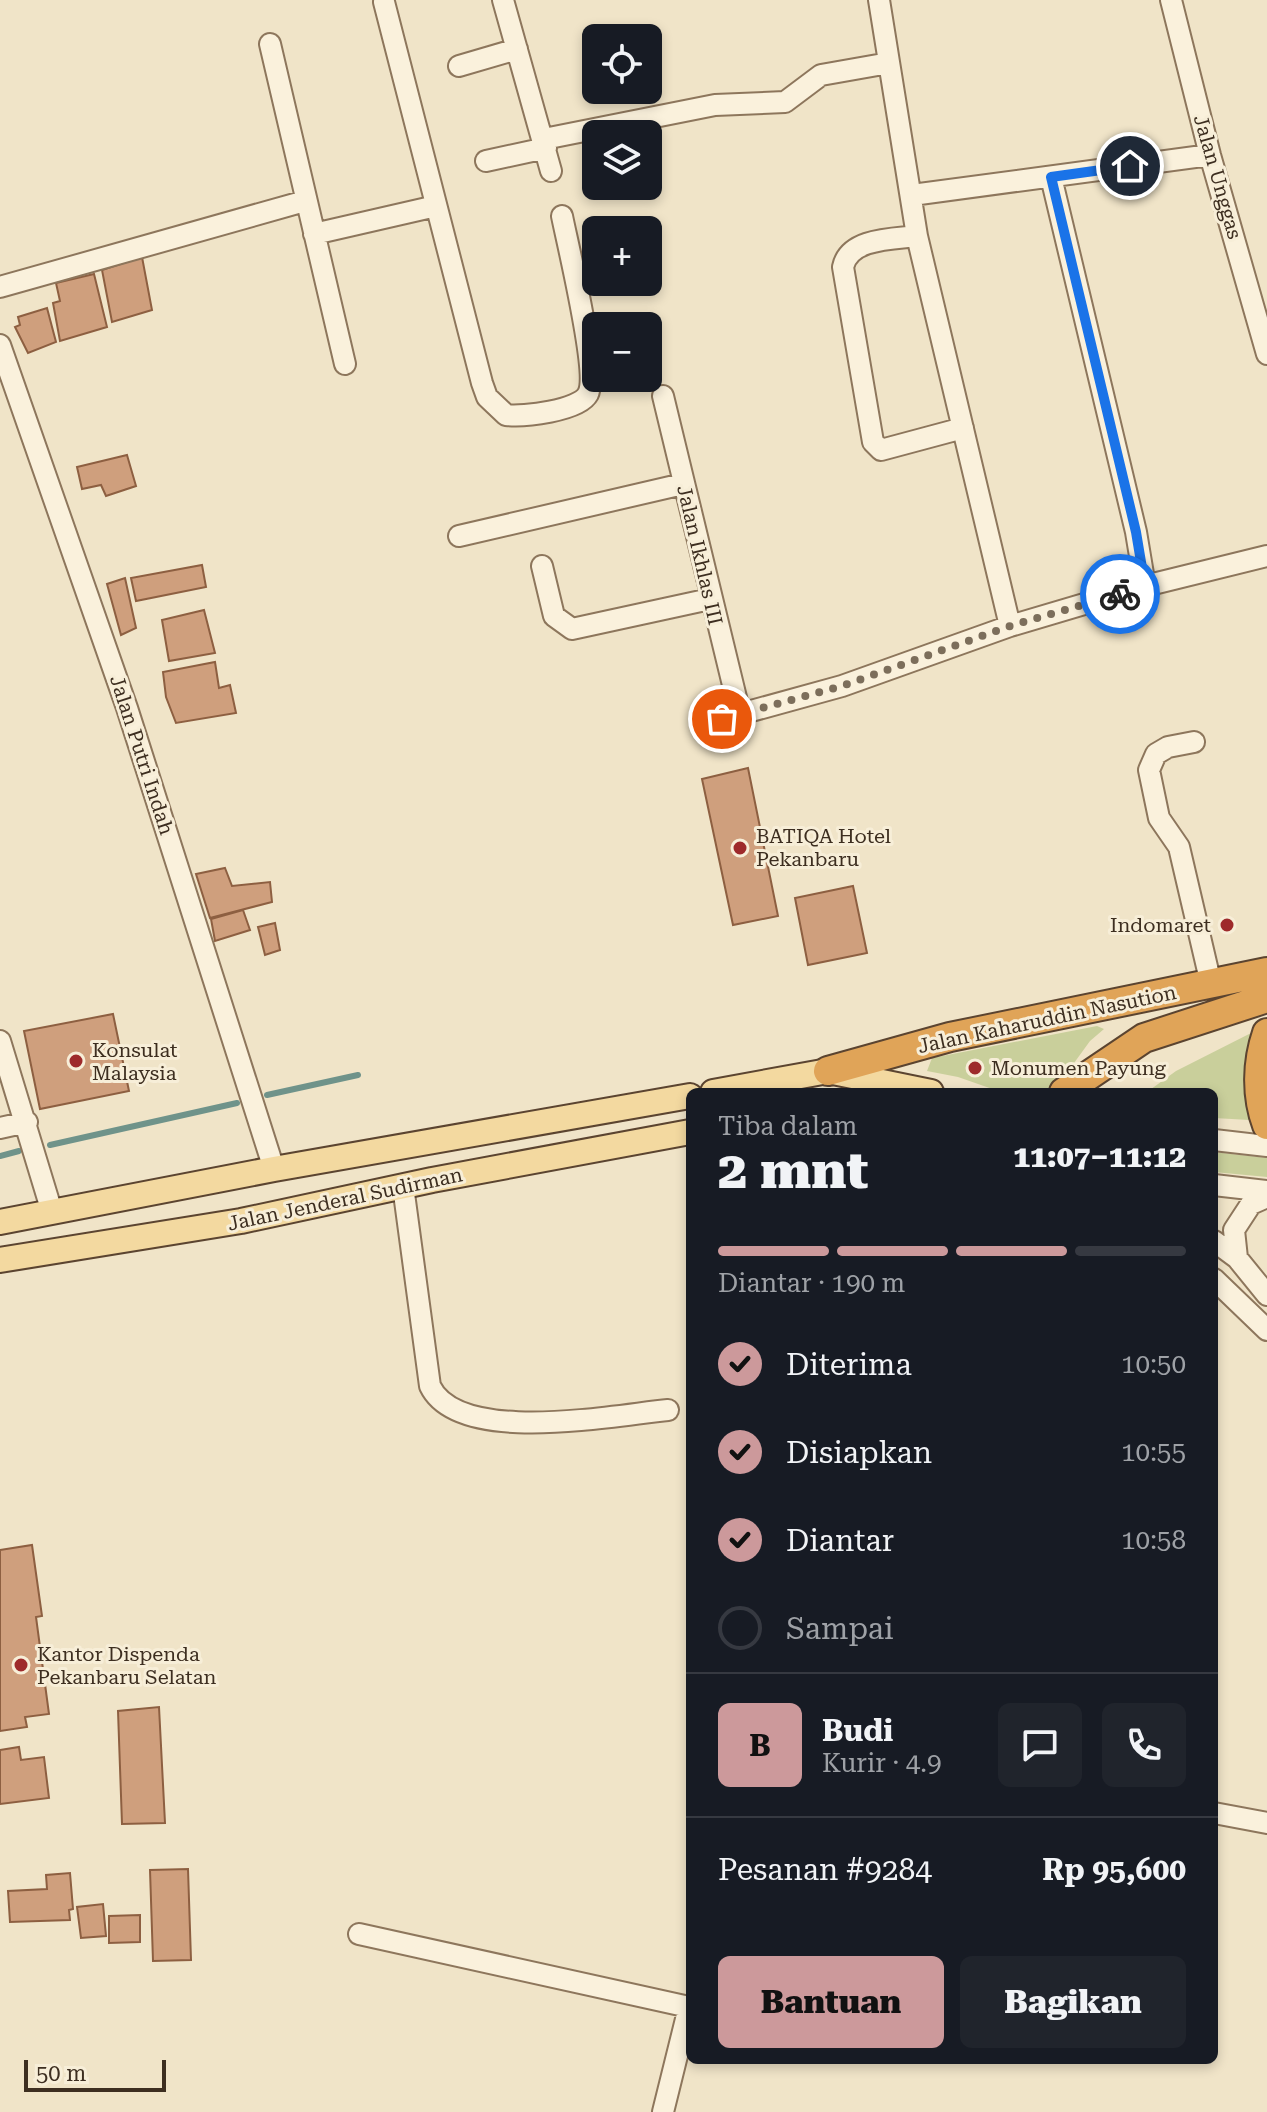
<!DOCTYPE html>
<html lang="id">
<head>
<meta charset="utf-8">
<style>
  body { margin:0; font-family:"Roboto Serif",serif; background:#20242c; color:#f1f3f6; height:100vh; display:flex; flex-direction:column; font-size:30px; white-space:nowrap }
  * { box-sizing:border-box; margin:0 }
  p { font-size:26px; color:#9ea1a6 }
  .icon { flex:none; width:44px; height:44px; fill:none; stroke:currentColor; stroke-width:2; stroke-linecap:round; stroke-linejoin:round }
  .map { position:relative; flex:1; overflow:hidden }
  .drawer { position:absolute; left:686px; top:1088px; width:532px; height:976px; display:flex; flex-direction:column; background:#171b24; border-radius:12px; box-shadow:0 4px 12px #0003 }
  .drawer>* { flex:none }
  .buttons { position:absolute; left:582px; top:24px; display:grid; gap:16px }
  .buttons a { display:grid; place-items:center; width:80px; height:80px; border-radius:12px; background:#171b24; box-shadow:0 4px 12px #0003; font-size:40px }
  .scale { position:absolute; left:24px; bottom:20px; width:142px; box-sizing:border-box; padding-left:8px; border:4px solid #3d2e20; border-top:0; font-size:22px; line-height:28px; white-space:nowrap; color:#3d2e20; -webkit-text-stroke:6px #f7eed8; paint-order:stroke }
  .pin { position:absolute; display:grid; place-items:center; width:68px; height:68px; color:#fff; margin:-34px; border:4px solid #fff; border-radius:50%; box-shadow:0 2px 8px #0007 }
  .courier { position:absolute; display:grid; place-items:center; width:80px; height:80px; margin:-40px; border:6px solid #1a73e8; border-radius:50%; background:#fff; color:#222; box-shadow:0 2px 10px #0007 }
  .overview em { font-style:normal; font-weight:800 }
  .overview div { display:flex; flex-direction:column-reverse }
  .overview { display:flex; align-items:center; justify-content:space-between; height:136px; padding:0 32px }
  h1 { font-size:52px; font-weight:800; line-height:60px }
  .bar { display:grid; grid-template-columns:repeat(4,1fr); gap:12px 8px; align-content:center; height:96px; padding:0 32px }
  .bar i { height:10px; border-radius:6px; background:#363941 }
  .bar .active { background:#cc999b }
  .bar p { grid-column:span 4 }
  .line { display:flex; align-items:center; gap:20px; padding:0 32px; border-top:2px solid #363941 }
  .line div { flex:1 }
  .round { display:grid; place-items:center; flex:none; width:84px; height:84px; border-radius:12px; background:#20242c }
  ol { padding:0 32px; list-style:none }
  li { display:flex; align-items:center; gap:24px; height:88px }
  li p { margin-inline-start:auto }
  li .icon { padding:8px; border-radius:50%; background:#cc999b; color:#111; stroke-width:4 }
  li:last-child { color:#9ea1a6 }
  li i { width:44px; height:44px; border:4px solid #363941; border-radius:50% }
  .primary-button { display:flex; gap:16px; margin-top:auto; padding:16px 32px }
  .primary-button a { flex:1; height:92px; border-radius:12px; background:#cc999b; color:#111; font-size:32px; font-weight:800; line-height:92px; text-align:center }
  .primary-button a+a { background:#20242c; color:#f1f3f6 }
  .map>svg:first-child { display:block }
  .green { fill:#c9cf9b }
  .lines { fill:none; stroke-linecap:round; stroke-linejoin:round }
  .stream { stroke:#6f938a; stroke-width:6 }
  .building { fill:#cf9f7d; stroke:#8d5f41; stroke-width:2 }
  .minor-casing { stroke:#8d765c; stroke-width:24 }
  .major-casing { stroke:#5b4430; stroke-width:28 }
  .highway-casing { stroke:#5b4430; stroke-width:32 }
  .minor { stroke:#faf1dc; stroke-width:20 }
  .major { stroke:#f3d9a0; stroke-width:24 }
  .highway { stroke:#e0a458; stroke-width:28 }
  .done { stroke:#7c6e5b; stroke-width:8; stroke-dasharray:0 14.4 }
  .route { stroke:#1a73e8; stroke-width:10 }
  .poi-dot { fill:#9e2a2b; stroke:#f7eed8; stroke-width:3 }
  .labels { text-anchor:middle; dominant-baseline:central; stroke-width:6; stroke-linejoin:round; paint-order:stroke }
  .street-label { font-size:20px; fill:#3d2e20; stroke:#f7eed8 }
  .poi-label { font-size:20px; fill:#3d2e20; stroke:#f7eed8; text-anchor:start }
</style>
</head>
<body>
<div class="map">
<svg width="1267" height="2112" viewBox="0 0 1267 2112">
  <rect width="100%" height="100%" fill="#f0e4c8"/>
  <!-- green -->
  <path class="green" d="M1097,1026l7,3 -14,12 -37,51h-52l-43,-15 -31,-6 5,-13z
    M1257,1030l10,91 -53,-3v-26h-67l29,-21z
    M1214,1152l53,6v19l-53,-5z"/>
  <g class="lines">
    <!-- stream -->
    <path class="stream" d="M267,1095l91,-20
      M50,1145l187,-42
      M0,1156l19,-5"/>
  </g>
  <!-- building -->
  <path class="building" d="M142,257l10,53 -40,12 -10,-52z
    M94,274l13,53 -47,14 -7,-38 7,-2 -4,-18z
    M47,308l9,34 -28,11 -13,-26 5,-2 -2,-8z
    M127,455l9,31 -30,10 -5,-11 -19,4 -5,-22z
    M202,565l4,22 -70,14 -5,-23z
    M125,578l11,50 -15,7 -14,-51z
    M204,610l11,43 -46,8 -7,-41z
    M215,662l4,26 11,-3 6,28 -60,10 -10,-26 -3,-25z
    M748,768l30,148 -45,9 -31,-146z
    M225,868l7,18 38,-4 2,20 -62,16 -14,-44z
    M853,886l14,67 -59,12 -13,-67z
    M243,910l7,20 -35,11 -4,-22z
    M275,923l5,27 -15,5 -7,-28z
    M113,1014l16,77 -89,18 -16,-78z
    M32,1545l10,71 -6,1 13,97 -24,3 2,10 -27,4v-181z
    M159,1707l6,116 -43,1 -4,-113z
    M19,1747l2,13 23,-3 5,41 -49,6v-54z
    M188,1869l3,91 -38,1 -3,-91z
    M70,1873l3,36 -4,1 1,10 -60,2 -2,-31 39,-2 -1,-14z
    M103,1904l3,32 -25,2 -4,-31z
    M140,1915v27l-31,1v-27z"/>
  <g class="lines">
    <!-- minor casing -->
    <g class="minor-casing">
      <path id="minor" d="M503,0l48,171
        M879,0l38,236 93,390
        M1171,0l39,155 57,199
        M384,2l98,381 5,14 19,18c17,2 73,-4 82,-21 11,-21 -20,-148 -26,-178
        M270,44l75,320
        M459,66l58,-17
        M544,139l171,-34 70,-3 36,-27 68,-12
        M486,161l60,-13
        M1051,177l85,355 9,54
        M912,195l298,-40
        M314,234l122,-28
        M917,236c-24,3 -68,2 -74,31l30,175 8,8 82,-22
        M0,287l305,-86
        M0,345l127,363 147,461
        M663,396l77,318
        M459,536l224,-52
        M542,566l12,50 18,13 138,-30
        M704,724l138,-38 168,-60 135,-40 122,-30
        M1194,742l-26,5 -12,7 -7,16 10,48 20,29 32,137
        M0,1041l52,171
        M0,1128l27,-6
        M1214,1140l53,6
        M1214,1185l53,6
        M403,1186l27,200c29,60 184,29 238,24
        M1214,1241l23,17 30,37
        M1237,1258l-3,-28 17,-26 16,-7
        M1214,1279l53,51
        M1214,1813l53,10
        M359,1934l330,73 -26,105"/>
    </g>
    <!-- major casing -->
    <g class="major-casing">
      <path id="major" d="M713,1092l115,-21 103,21
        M0,1222l274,-53 416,-73
        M0,1260l241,-39 191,-41 258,-48"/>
    </g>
    <!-- highway casing -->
    <g class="highway-casing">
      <path id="highway" d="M1267,1033c-10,29 -11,63 0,92
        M828,1071l122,-34 317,-65
        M1064,1092l80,-54 123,-40"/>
    </g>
    <!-- minor -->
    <use href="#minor" class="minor"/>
    <!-- major -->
    <use href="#major" class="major"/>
    <!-- highway -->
    <use href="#highway" class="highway"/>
  </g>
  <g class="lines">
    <!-- done -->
    <path class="done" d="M722,719l120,-33 168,-60 110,-32"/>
    <!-- route -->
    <path class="route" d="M1120,594l25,-8 -9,-54 -85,-355 79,-11"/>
  </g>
  <!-- markers -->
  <g class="poi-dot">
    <circle cx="740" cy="848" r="8"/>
    <circle cx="1227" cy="925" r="8"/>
    <circle cx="76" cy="1061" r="8"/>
    <circle cx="975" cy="1068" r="8"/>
    <circle cx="21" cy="1665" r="8"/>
  </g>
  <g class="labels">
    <!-- street labels -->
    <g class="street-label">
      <text transform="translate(1218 177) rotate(74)">Jalan Unggas</text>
      <text transform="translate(700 555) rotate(77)">Jalan Ikhlas III</text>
      <text transform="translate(142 755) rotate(72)">Jalan Putri Indah</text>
      <text transform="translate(1047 1019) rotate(-12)">Jalan Kaharuddin Nasution</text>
      <text transform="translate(345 1199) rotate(-12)">Jalan Jenderal Sudirman</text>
    </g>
    <!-- poi labels -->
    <g class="poi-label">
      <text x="756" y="836">BATIQA Hotel<tspan x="756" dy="23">Pekanbaru</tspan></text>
      <text x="1211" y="925" text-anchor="end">Indomaret</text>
      <text x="92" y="1050">Konsulat<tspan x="92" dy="23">Malaysia</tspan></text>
      <text x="991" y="1068">Monumen Payung</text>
      <text x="37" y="1654">Kantor Dispenda<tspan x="37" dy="23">Pekanbaru Selatan</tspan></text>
    </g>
  </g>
</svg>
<div class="buttons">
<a><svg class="icon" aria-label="locate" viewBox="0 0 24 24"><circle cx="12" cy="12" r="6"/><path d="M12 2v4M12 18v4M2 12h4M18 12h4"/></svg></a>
<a><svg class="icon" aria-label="layers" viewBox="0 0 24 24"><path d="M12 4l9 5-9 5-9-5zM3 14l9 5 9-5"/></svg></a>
<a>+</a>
<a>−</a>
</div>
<div class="scale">50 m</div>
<div class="pin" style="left:722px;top:719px;background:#ea580c"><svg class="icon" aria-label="bag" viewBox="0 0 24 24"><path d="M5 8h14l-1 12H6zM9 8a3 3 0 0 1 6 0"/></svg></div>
<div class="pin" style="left:1130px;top:166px;background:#1f2937"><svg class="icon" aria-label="home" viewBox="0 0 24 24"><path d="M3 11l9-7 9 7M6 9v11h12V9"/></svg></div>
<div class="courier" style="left:1120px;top:594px"><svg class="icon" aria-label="bike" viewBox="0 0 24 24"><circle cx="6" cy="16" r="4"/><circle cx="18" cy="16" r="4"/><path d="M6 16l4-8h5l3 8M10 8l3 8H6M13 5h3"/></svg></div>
<section class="drawer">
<div class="overview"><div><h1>2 mnt</h1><p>Tiba dalam</p></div><em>11:07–11:12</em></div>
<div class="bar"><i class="active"></i><i class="active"></i><i class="active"></i><i></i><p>Diantar · 190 m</p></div>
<ol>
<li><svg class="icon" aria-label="check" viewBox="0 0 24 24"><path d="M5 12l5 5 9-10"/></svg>Diterima<p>10:50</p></li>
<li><svg class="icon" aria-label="check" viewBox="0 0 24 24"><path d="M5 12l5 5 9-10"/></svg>Disiapkan<p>10:55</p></li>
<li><svg class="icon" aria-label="check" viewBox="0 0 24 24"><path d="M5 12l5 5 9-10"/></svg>Diantar<p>10:58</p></li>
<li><i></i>Sampai</li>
</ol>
<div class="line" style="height:144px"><b class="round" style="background:#cc999b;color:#111">B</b><div><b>Budi</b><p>Kurir · 4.9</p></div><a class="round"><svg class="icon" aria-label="chat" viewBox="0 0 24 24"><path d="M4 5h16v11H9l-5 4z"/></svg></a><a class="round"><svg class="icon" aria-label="phone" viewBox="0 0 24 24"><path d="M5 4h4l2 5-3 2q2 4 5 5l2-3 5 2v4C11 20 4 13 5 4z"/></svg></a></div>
<div class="line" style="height:104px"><div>Pesanan #9284</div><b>Rp 95,600</b></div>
<div class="primary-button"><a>Bantuan</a><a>Bagikan</a></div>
</section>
</div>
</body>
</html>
